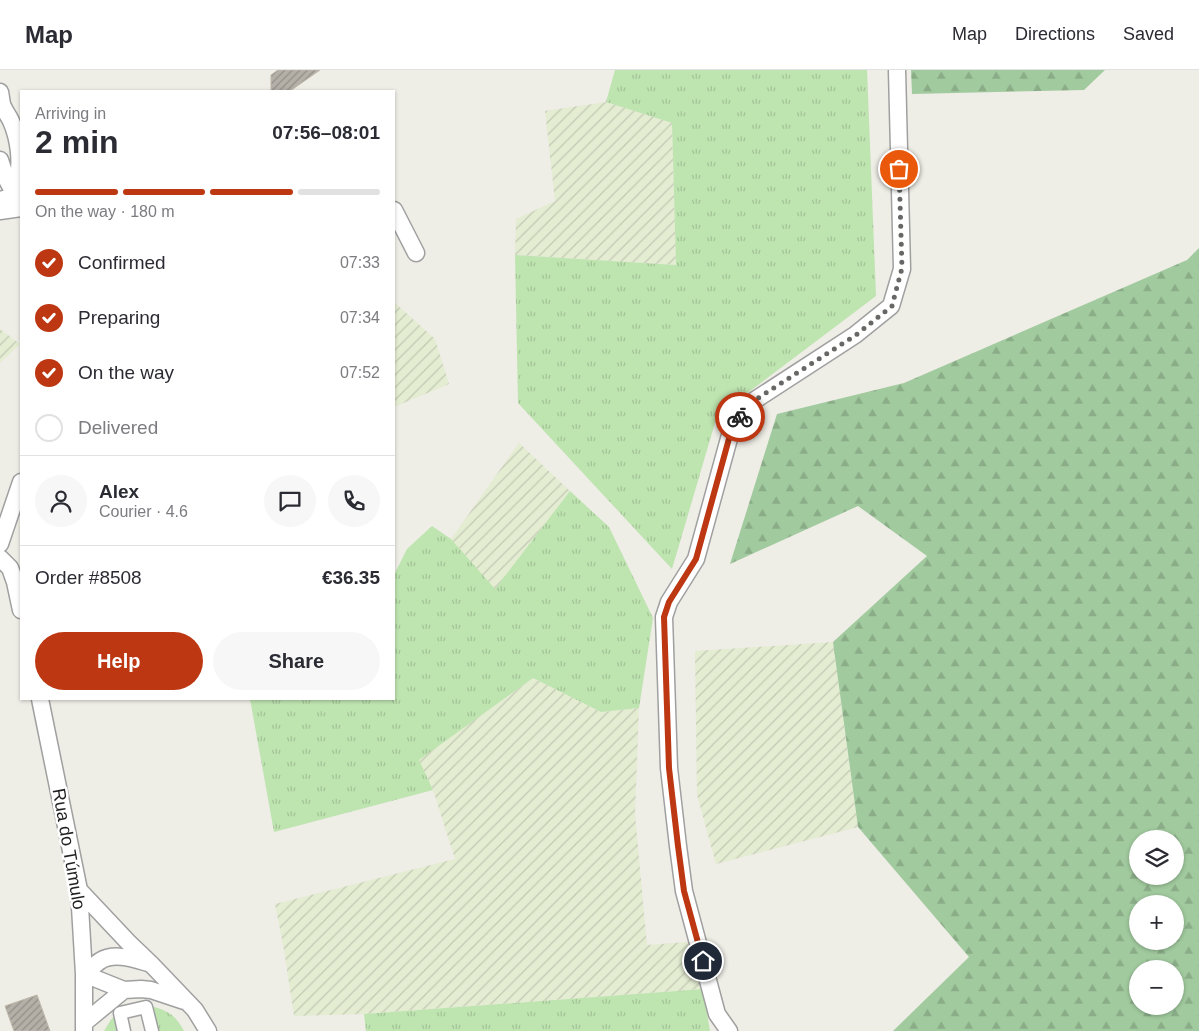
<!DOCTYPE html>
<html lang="en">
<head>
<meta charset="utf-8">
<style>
  body { margin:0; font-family:Arial,sans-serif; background:#f7f7f7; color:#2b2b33; height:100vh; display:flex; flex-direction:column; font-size:19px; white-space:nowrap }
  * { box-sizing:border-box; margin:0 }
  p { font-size:16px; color:#7c7c81 }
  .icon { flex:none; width:28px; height:28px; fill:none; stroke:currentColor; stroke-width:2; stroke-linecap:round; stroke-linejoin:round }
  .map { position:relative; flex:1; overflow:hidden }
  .panel { position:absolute; left:20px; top:20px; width:375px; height:610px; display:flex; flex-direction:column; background:#fff; border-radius:0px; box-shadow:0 1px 4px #0004 }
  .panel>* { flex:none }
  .fabs { position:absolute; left:1129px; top:760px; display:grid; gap:10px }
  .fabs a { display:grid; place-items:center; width:55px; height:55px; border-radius:50%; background:#fff; box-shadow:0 1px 4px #0004; font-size:25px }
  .pin { position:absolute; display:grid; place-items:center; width:42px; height:42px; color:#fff; margin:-21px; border:2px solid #fff; border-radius:50%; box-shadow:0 1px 5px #0007 }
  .courier { position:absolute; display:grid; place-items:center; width:50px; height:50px; margin:-25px; border:4px solid #bc3712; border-radius:50%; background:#fff; color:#222; box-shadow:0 1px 6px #0007 }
  .overview em { font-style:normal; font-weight:600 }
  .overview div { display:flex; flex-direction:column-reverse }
  .overview { display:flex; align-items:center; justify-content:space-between; height:85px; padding:0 15px }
  h1 { font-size:32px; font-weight:600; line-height:38px }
  .bar { display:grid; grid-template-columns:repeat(4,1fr); gap:8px 5px; align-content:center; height:60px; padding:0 15px }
  .bar i { height:6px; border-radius:4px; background:#e1e1e2 }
  .bar .current { background:#bc3712 }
  .bar p { grid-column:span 4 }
  .line { display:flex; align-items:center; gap:12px; padding:0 15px; border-top:1px solid #e1e1e2 }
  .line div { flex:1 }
  .round { display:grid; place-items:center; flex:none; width:52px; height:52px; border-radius:26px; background:#f7f7f7 }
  ol { padding:0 15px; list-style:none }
  li { display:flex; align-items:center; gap:15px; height:55px }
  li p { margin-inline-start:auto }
  li .icon { padding:5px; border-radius:50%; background:#bc3712; color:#fff; stroke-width:4 }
  li:last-child { color:#7c7c81 }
  li i { width:28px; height:28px; border:2px solid #e1e1e2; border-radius:50% }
  .cta { display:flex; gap:10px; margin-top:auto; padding:10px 15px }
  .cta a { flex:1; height:58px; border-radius:30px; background:#bc3712; color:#fff; font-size:20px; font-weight:600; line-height:58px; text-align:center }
  .cta a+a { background:#f7f7f7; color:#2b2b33 }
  header { display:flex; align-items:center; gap:30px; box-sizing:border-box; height:70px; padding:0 25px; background:#fff; border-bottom:1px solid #e1e1e2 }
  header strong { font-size:24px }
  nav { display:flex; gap:28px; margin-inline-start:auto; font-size:18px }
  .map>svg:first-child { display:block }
  .farmland { fill:url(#farmland-furrows) }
  .grass { fill:url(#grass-tufts) }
  .forest { fill:url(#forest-firs); fill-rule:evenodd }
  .building { fill:url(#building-hatch); stroke:#bfb7a9 }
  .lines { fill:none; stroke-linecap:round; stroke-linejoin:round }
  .pedestrian-casing { stroke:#a0a0a0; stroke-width:15 }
  .minor-casing { stroke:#a0a0a0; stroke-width:19 }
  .pedestrian { stroke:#fff; stroke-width:12 }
  .minor { stroke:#fff; stroke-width:16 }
  .done { stroke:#676765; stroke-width:5; stroke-dasharray:0 9 }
  .route { stroke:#bc3712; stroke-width:6 }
  .labels { text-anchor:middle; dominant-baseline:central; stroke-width:5; stroke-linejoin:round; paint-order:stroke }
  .street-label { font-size:18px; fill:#1f1f1f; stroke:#fff }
</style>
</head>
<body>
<header>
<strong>Map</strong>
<nav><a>Map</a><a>Directions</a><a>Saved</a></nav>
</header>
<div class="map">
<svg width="1199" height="961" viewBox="0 0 1199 961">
  <defs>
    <pattern id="farmland-furrows" width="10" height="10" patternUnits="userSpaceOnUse" patternTransform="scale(1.25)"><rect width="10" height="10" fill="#e4ecd2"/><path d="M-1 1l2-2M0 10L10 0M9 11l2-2" fill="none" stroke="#c3cab4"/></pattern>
    <pattern id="grass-tufts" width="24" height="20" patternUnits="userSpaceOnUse" patternTransform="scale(1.25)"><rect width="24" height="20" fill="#bee4b0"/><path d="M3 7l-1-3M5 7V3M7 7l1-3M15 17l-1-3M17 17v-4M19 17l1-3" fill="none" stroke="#a3c397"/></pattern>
    <pattern id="forest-firs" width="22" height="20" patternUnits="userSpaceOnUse" patternTransform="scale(1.25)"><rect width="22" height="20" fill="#a1ca9e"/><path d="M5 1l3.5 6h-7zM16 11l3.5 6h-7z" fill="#8aad88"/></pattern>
    <pattern id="building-hatch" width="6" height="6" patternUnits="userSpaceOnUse" patternTransform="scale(1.25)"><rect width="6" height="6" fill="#b4b0a8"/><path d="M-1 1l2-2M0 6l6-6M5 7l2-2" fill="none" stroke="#928f88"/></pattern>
  </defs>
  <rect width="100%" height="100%" fill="#eeede6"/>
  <!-- farmland -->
  <path class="farmland" d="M606,32l66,21 4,142 -161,-10 1,-36 39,-18 -10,-90z
    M394,232l41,37 14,45 -55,23z
    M0,259l20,15 -20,19z
    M519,373l51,48 -75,99 -44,-51z
    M833,572l25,185 -142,37 -19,-69 -2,-144z
    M533,608l68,34 38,-4 -4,106 12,131 40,-3 16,47 -339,25 -70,2 -10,-66 -9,-46 180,-45 -22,-69 -15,-30z"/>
  <!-- grass -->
  <path class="grass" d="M615,0h252l9,226 -159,120 -45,153 -154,-166 -3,-148 161,10 -4,-142 -66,-21z
    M570,421l39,36 44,91 -14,90 -38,4 -68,-34 -114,82 14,30 -159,42 -24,-133h144v-124l13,-26 25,-23 19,13 44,50z
    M703,919l7,42h-344l-2,-17z
    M145,935c19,4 29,7 39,26h-32l-6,-24 -26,7 4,17h-20l6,-10 9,-10z"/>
  <!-- forest -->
  <path class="forest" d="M911,0h194l-21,20 -172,4z
    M1199,178v783h-306l76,-74 -111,-130 -25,-185 94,-86 -69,-50 -128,58 47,-150 127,-31 283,-123zM1138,769h37v37h-37zM1138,834h37v37h-37zM1138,899h37v37h-37z"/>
  <!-- building -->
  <path class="building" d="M278,0h42l-30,21h-19v-16z
    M37,925l13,36h-36l-9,-25z"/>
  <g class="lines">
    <!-- pedestrian casing -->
    <g class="pedestrian-casing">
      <path id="pedestrian" d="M124,961l-4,-18 26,-6 6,24"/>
    </g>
    <!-- minor casing -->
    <g class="minor-casing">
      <path id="minor" d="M0,22c1,4 1,8 2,12 2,6 6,11 9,17 8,18 11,42 6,61 -3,10 -5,16 -17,18
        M0,90l6,18 8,15 4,1
        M394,140l22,43
        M0,141l21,-3
        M0,474l21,-62
        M0,488l10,10 5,14 6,28
        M40,629l39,191 5,84v57
        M79,820l49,52 23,22 44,46 13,21
        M148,893c-14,-4 -34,-11 -48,-2 -5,3 -10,9 -16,13l40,16 17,-1 10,1 33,11
        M84,953l40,-33
        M729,961l-12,-17 -33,-123 -6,-45 -9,-78 -5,-151 5,-15 27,-43 37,-135 22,-24 100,-65 36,-29 11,-37 -5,-199"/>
    </g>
    <!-- pedestrian -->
    <use href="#pedestrian" class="pedestrian"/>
    <!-- minor -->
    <use href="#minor" class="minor"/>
  </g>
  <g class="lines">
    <!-- done -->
    <path class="done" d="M740,347l15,-17 101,-65 36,-29 10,-38 -3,-99"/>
    <!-- route -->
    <path class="route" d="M703,891l-19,-70 -6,-45 -9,-78 -5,-151 5,-15 27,-43 37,-135 7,-7"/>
  </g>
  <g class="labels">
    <!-- street labels -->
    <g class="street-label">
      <text transform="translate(69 779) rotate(80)">Rua do Túmulo</text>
    </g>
  </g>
</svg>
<div class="fabs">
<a><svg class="icon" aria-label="layers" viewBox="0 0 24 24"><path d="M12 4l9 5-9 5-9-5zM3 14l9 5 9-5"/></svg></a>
<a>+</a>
<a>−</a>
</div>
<div class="pin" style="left:899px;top:99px;background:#ea580c"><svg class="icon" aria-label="bag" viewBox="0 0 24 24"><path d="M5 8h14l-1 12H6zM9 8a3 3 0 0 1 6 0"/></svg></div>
<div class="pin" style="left:703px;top:891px;background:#1f2937"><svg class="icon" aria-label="home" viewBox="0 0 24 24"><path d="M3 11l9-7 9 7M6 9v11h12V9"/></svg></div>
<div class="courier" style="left:740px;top:347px"><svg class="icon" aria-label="bike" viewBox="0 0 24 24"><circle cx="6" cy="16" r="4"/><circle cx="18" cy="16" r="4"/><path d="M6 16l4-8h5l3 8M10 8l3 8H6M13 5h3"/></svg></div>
<section class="panel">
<div class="overview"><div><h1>2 min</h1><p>Arriving in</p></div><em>07:56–08:01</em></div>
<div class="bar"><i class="current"></i><i class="current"></i><i class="current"></i><i></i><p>On the way · 180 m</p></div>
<ol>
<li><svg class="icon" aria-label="check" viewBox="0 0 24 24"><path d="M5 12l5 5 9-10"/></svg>Confirmed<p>07:33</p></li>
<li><svg class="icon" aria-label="check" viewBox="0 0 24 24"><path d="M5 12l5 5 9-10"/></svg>Preparing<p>07:34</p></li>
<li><svg class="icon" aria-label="check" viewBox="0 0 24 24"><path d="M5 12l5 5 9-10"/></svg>On the way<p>07:52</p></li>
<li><i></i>Delivered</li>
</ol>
<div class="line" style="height:90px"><a class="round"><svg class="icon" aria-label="person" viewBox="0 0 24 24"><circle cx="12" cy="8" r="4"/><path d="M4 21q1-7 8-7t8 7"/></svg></a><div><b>Alex</b><p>Courier · 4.6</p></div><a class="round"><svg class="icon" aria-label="chat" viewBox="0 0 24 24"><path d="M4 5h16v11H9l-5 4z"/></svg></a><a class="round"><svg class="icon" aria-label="phone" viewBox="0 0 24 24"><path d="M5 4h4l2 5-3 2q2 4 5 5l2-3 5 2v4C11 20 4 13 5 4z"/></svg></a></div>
<div class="line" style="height:65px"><div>Order #8508</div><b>€36.35</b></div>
<div class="cta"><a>Help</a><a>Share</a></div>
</section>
</div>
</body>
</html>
